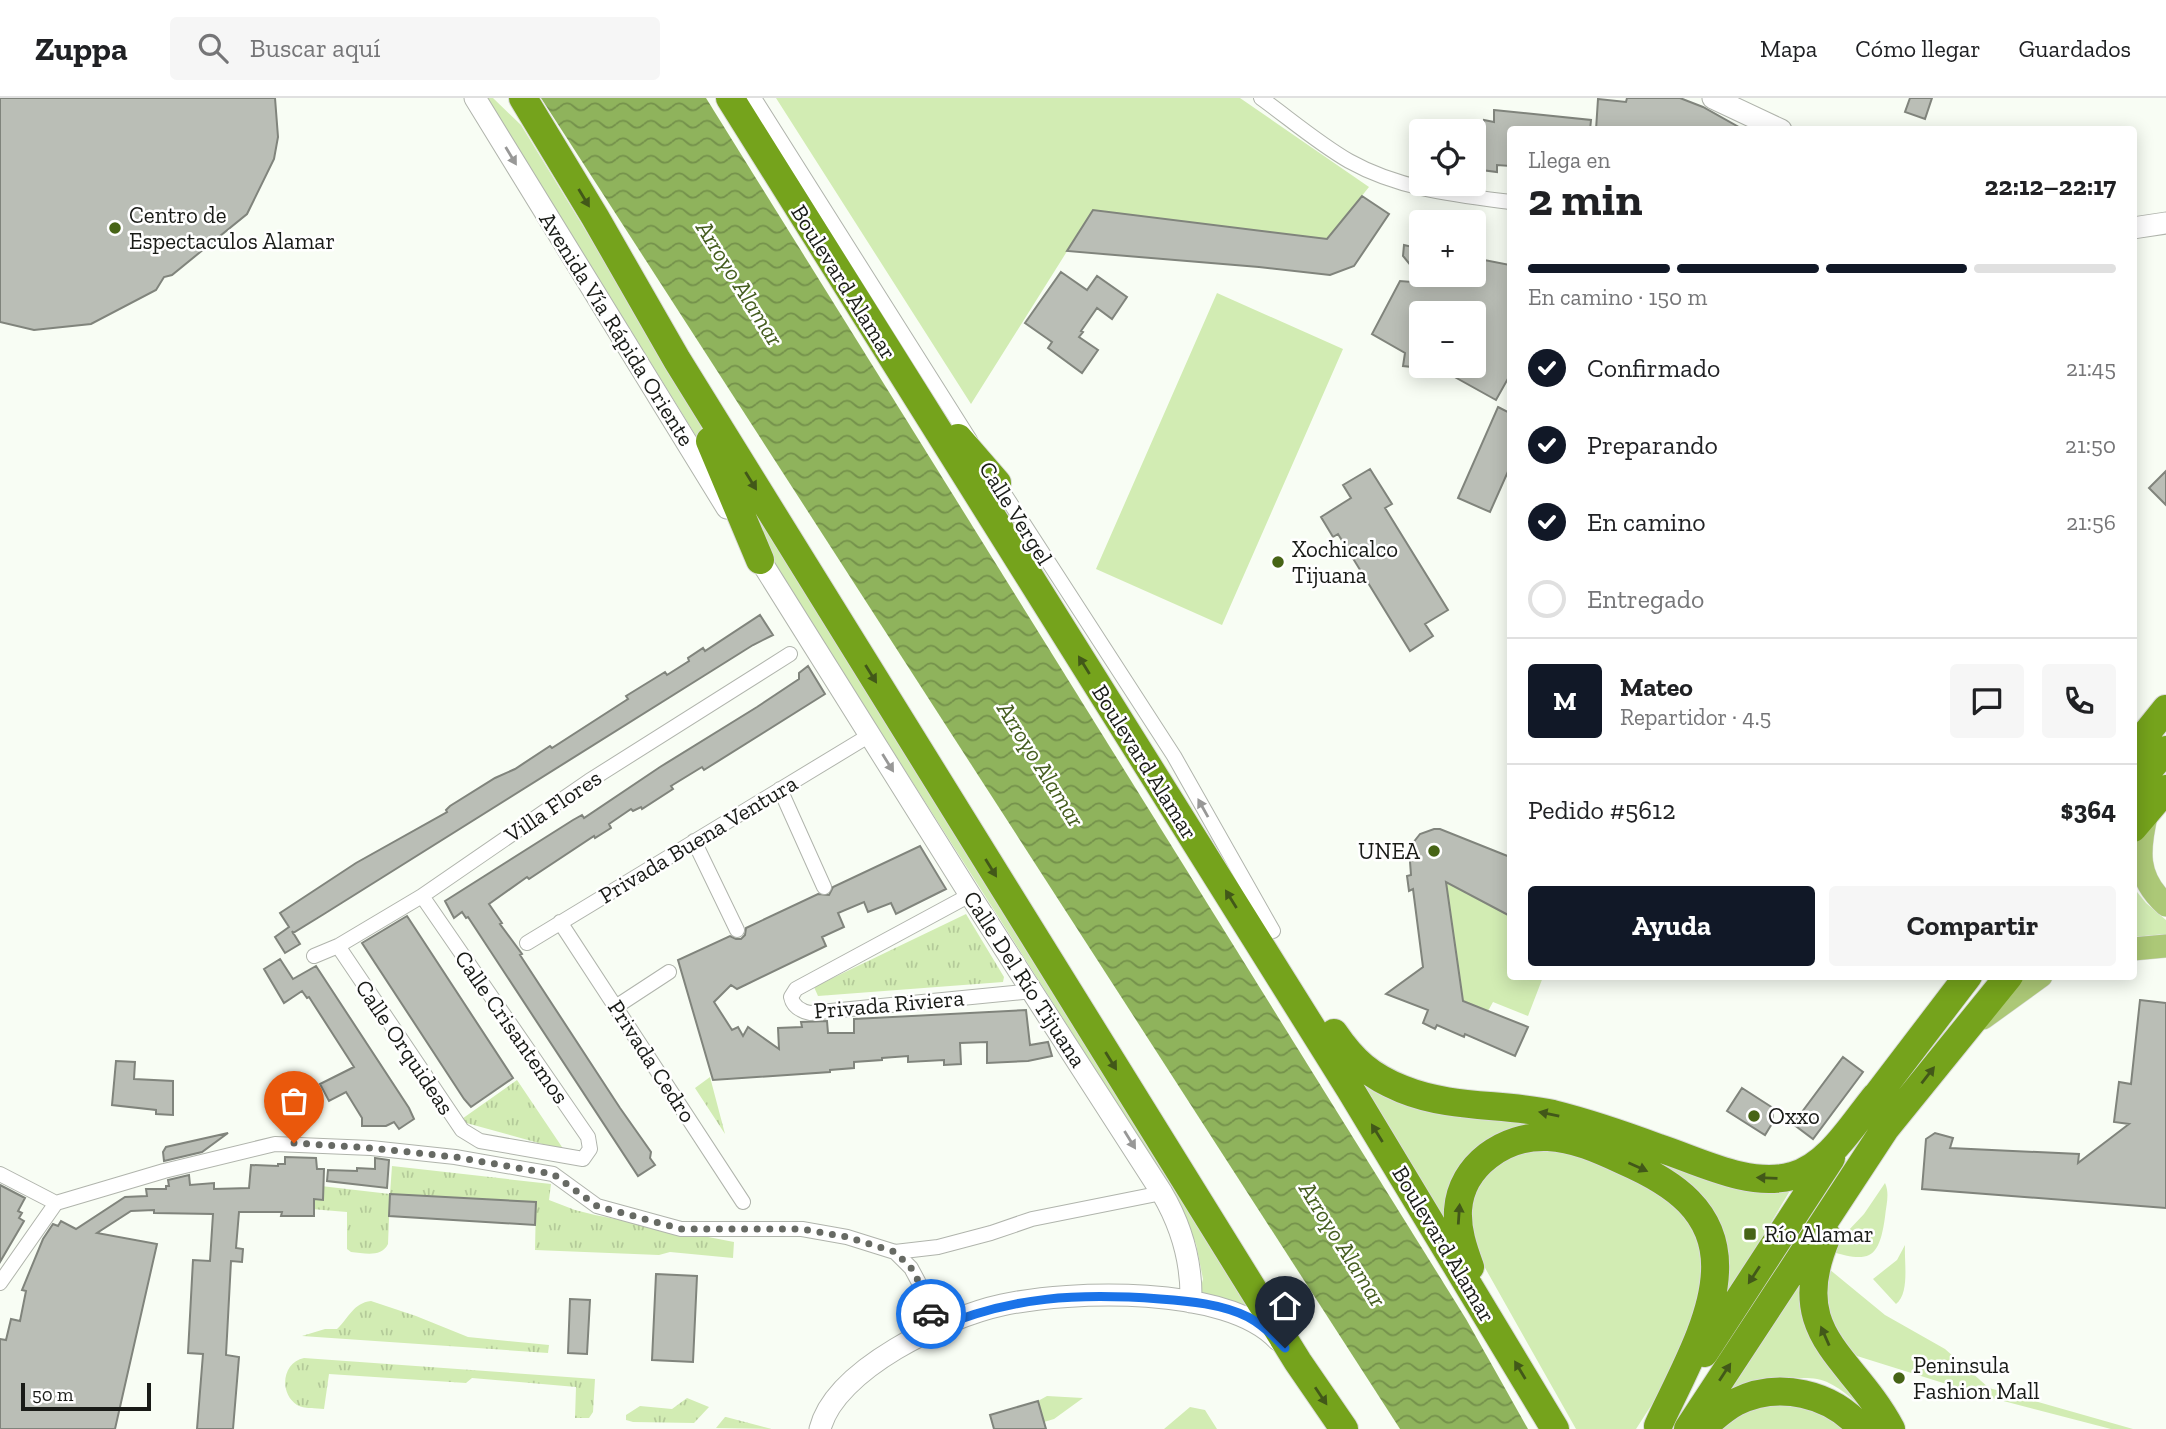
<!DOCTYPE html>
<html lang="es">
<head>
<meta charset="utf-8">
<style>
  body { margin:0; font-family:"Zilla Slab",serif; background:#f6f6f6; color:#202124; height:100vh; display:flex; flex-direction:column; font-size:26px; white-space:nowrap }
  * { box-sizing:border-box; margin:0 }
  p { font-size:23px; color:#757577 }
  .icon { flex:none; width:38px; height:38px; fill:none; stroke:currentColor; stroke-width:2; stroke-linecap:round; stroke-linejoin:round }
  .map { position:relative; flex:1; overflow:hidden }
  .drawer { position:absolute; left:1507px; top:28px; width:630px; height:854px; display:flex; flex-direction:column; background:#fff; border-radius:7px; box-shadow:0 4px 18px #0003 }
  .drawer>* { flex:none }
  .buttons { position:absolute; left:1409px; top:21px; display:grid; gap:14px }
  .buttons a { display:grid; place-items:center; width:77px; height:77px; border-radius:7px; background:#fff; box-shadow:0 4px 18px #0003; font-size:35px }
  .scale { position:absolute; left:21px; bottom:18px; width:130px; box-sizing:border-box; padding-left:7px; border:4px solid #191b17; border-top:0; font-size:19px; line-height:24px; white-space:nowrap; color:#191b17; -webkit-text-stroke:5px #fff; paint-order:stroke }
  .pin { position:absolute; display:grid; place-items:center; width:60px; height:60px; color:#fff; margin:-72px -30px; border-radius:50% 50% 50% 0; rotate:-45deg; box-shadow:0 0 7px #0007 }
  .pin .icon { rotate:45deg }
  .courier { position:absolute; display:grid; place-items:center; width:70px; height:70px; margin:-35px; border:5px solid #1a73e8; border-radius:50%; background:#fff; color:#222; box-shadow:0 2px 9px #0007 }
  .overview em { font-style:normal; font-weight:800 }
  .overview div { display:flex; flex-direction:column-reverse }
  .overview { display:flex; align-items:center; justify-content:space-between; height:119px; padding:0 21px }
  h1 { font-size:46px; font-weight:800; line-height:52px }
  .bar { display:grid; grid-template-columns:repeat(4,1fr); gap:10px 7px; align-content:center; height:84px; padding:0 21px }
  .bar i { height:9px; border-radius:5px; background:#e0e0e0 }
  .bar .active { background:#111827 }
  .bar p { grid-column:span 4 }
  .line { display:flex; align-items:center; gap:18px; padding:0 21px; border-top:2px solid #e0e0e0 }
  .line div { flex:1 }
  .round { display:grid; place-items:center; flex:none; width:74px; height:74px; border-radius:7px; background:#f6f6f6 }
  ol { padding:0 21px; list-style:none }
  li { display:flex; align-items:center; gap:21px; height:77px }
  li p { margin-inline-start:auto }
  li .icon { padding:7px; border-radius:50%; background:#111827; color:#fff; stroke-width:4 }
  li:last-child { color:#757577 }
  li i { width:38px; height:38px; border:4px solid #e0e0e0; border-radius:50% }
  .primary-button { display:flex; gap:14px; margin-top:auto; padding:14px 21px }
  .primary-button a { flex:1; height:80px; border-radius:7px; background:#111827; color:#fff; font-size:28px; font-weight:800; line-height:80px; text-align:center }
  .primary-button a+a { background:#f6f6f6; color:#202124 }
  header { display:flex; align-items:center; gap:42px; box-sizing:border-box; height:98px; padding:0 35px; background:#fff; border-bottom:2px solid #e0e0e0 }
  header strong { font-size:33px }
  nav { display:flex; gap:38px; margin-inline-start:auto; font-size:24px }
  .search { width:490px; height:63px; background:#f6f6f6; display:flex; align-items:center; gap:18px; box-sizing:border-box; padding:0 24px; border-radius:7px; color:#757577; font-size:26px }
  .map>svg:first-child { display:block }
  .green { fill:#d2ecb3 }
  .park { fill:url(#park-tufts) }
  .water { fill:url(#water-waves) }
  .building { fill:#babeb6; stroke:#80847c; stroke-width:2 }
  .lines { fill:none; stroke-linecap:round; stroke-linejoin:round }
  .street-casing { stroke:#b0b4ac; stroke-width:16 }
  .secondary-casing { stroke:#b0b4ac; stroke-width:23 }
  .primary-casing { stroke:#dadbda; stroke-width:24 }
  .highway-casing { stroke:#dadbda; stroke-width:30 }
  .street { stroke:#fff; stroke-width:14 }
  .secondary { stroke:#fff; stroke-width:21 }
  .primary { stroke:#acc877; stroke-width:23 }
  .highway { stroke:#75a31c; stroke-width:28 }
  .oneway { fill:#989897 }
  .oneway2 { fill:#425819 }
  .done { stroke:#676a64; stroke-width:7; stroke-dasharray:0 12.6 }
  .route { stroke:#1a73e8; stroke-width:9 }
  .poi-dot { fill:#476416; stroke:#fff; stroke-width:2.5 }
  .labels { text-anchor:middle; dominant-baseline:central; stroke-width:5; stroke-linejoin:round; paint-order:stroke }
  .poi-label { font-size:23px; fill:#191b17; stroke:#fff; text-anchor:start }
  .street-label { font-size:23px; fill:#191b17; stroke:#fff }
  .water-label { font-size:24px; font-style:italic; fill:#445c1f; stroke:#fff }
</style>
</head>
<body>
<header>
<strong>Zuppa</strong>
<div class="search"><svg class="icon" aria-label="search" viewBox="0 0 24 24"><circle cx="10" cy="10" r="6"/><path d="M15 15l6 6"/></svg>Buscar aquí</div>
<nav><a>Mapa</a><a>Cómo llegar</a><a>Guardados</a></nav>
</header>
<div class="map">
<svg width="2166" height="1331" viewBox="0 0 2166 1331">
  <defs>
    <pattern id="park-tufts" width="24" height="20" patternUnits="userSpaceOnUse" patternTransform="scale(1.75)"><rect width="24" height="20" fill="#d2ecb3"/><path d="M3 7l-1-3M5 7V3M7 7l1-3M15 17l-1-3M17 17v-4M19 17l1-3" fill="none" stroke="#b4ca99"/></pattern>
    <pattern id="water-waves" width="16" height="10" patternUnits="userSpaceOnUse" patternTransform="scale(1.75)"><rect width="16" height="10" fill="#8fb35c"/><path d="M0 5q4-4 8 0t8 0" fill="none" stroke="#74914b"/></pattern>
  </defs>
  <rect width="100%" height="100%" fill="#f8fdf4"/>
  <!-- green -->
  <path class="green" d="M487,0h6l28,27 174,284 19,56z
    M776,0h464l129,89 -42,52 -234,-29 -122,194z
    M1217,195l126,56 -121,276 -126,-56z
    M744,395l518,822 -64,-17 5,-19 -7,-35 -34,-70 -396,-622z
    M1446,784l64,34v60l33,1 -15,39 -35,-14 -5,9 -25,-10z
    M2133,789l13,16 20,17v14l-33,3z
    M1349,967l134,48 311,71 -67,112 1,-15 -58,-108 -172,-34 -46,95z
    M1544,1045l115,41 44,56 4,55 -49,100 -22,34h-60l-105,-186 1,-49 23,-33z
    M1885,1085c5,11 1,22 0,34 -6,43 -16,46 -56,34l35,-37z
    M1905,1147c-1,17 5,48 -9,59l-23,-25 24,-19z
    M1829,1171l56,46 60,34 44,39 144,41h-22l-123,-32 -131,-41c-14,-15 -31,-37 -32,-59 0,-9 3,-19 4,-28z
    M1803,1173l67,145c-13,-13 -26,-26 -43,-34 -9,-4 -17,-4 -27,-4 -36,-1 -48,2 -79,19z
    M1047,1298l36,2 -29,21 -10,3 -6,-21z
    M1785,1301l70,30h-136l14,-13z
    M1190,1309l15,3 12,19h-53z"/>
  <!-- park -->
  <path class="park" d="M966,816l38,63 -1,5 -185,14 -4,-9z
    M710,979l15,57 -30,-46z
    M517,982l47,70 -105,-29z
    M392,1068l159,18 -2,16 26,10 20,5 139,27 -1,16 -63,-6 -11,3 -124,-5 1,-48 -146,-8 -2,50c-7,14 -24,9 -37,8l-4,-3v-37l-36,-3 10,-23 69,8z
    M371,1203l45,15 52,21 81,8 -1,8 -246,-17 23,-7h12c12,-11 16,-26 34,-28z
    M304,1260l291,21 -2,33 -4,6h-14l1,-31 -104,-9 -6,5 -137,-9 -5,35c-8,-1 -20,0 -27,-4 -19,-13 -14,-43 7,-47z
    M687,1300l22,9 -15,16 -61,-1 -7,-2v-5l14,-9 32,3z
    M725,1319h1l46,12 -56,-1z"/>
  <!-- water -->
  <path class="water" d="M541,0h165l760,1221 62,110h-128z"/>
  <!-- building -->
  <path class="building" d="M0,0h275l3,39 -4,22 -27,55 -75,61 -8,2 -8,13 -65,34 -57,6 -34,-8z
    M1627,0h53l23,9 41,23h-148l2,-31 28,3z
    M1910,0h22l-7,21 -20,-7z
    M1494,12l97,10 -1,10h-80v36l-13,-1v7l-23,-3v-46l10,1v-4l10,2z
    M1362,98l27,18 -35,52 -24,9 -71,-8 -192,-16 26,-41 234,29z
    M1404,147l17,4v26h53v-17l36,7v110l-14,25 -61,-34h39v-53h-53v55l-18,-2 2,-13 -33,-19 28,-53 25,2 -22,-27z
    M1061,174l26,18 10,-14 30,21 -15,22 -15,-11 -16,23 2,1 -4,5 19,13 -16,23 -34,-25 4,-6 -27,-19z
    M1498,309l12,6v54l-20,45 -32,-14z
    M1370,371l22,35 -7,4 63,102 -23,14 8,12 -23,15 -72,-117 -5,3 -12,-20 30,-19 -8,-13z
    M2166,373v34l-17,-17z
    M760,517l13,20 -20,10 -429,269 -31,19 -1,-2 8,13 -15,9 -10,-16 14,-10 -9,-14 76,-50 91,-51 -1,-2 4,-4 45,-28 20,-9 35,-23 2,2 76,-49 -2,-3 39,-24 2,3 22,-14 -1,-3 15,-10 2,3z
    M808,568l17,28 -121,76 -2,-3 -31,19 2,3 -31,20 -1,-2 -8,4 -2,-2 -22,15 2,4 -16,10 -1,-2 -65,43 -2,-2 -38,27 13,19 -2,1 22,30 -2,1 100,153 31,44 -1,6 5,7 -17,11 -170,-259 -2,1 -4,-6 -8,6 -9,-17 128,-81 9,-5 2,3 76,-51 97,-60 42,-28v-6z
    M1434,731h6l70,28v59l-64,-34 17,119 65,26 -13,29 -50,-22 -1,3 -27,-12 -2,4 -12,-6 5,-13 -42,-16 37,-27 -10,-78 -4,2 -2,-15 4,-1 -2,-27 11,-14z
    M920,748l26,43 -50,25 -5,-11 -23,9 -4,-10 -26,11 6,14 -22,10 4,9 -89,43 -6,-4 -17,17 18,28 6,-3 5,9 5,-9 31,22 -1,-21 24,-1 -1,-5 26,-1 1,12h26v-14l172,-9 4,35 18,-3 4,14 -24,5 -41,2v-21l-27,1 1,21 -17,1v-5l-36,2v-6l-26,2v2l-28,2v6l-24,2v2l-117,8 -35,-120 52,-24 6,3h5l4,-4 1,-7 72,-34 11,1 4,-8z
    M407,818l106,162 -42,29 -7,-8 -102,-156z
    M280,861l13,20 23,-13 93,142 5,11 -15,10 -5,-7 -8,4h-24v-8l-16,-26 -17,9 -9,-17 34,-17 -45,-70 -2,1 -5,-7 -18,12 -20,-34z
    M2140,902l26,3v205l-244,-19 4,-50 9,-6 18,5 -3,10 129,6 -1,9 51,-39 -15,-2 5,-40 12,2z
    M1843,959l20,15 -50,67 -20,-15z
    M116,963l19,1 -1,17 39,2v34l-17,-1v-4l-44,-5z
    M1742,990l31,20v14l-8,13 -38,-24z
    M228,1035l-26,19 -38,9 -1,-9 3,-5z
    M285,1059l31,1 1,11h7l-1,31 -9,-1v17h-33l1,-4h-43l-3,36 7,1 -1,13 -11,-1 -5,94 13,2 -6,72h-36l6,-75 -15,-1 5,-93 17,1 3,-47 -59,-1v-3l-23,1 -34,22 60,11 -42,185h-115v-90l6,1 5,-21 9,2 6,-30 -4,-1 21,-51 10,-15 5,2 3,-5 15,8 49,-32 22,-1 -1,-7h20v-3h3l-1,-6 21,-5 1,10 24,-2v6l35,-1 2,-23 27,1v-2h7z
    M375,1060l14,2 -2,28 -60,-7 1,-11 29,1v-3l18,1z
    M0,1087l25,13 -7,13 4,2 -3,5 5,3 -24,41z
    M390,1096l146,8 -1,23 -146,-9z
    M656,1176l41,2 -4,86 -41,-2z
    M570,1201l20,1 -3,54 -19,-1z
    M1038,1303l8,28h-52l-4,-14z"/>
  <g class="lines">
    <!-- street casing -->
    <g class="street-casing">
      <path id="street" d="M754,0l216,342
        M1261,0c29,21 57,45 88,63 50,28 106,34 161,41
        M996,383l178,275 99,175
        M780,691l44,98
        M694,743l43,89
        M970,797l-174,94 -5,8c2,10 10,14 19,16l223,-22
        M560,824l183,280
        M527,845l343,-208
        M338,848l124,184 18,11 103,18 7,-10 -2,-12 -166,-241
        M314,858l24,-10 84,-50 167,-115 201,-127
        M617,908l52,-34
        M0,1076l56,29 108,-32 111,-27 96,4 84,9 98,17 44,32 84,23h121l45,8 48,15 16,16 7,13 12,26 5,22
        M895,1154l43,-5 53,-14 41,-14 130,-26
        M0,1185l56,-80"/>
    </g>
    <!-- secondary casing -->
    <g class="secondary-casing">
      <path id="secondary" d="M475,0l252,410
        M1713,0l68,32
        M2133,130l33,-5
        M752,449l218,348 192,298c20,34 30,69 29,109
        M820,1331c15,-60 126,-112 182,-124 69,-15 225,-20 276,35"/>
    </g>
    <!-- primary casing -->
    <g class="primary-casing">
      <path id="primary" d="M2147,714c-9,38 -12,65 19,93
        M2133,851l33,-3
        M1983,920l58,-42"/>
    </g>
    <!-- highway casing -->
    <g class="highway-casing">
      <path id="highway" d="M523,0l72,119 82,143 621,1002 46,67
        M730,0l620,991 205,340
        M958,340l39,45
        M710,343l50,119
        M2133,652l33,-41
        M2133,690l33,-38
        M2133,730l33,-39
        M1334,935c19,28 36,43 68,56 49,20 101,14 151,25 36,9 71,21 106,34 40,13 90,40 133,28 36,-9 61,-52 83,-79
        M1865,1013l103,-135
        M1827,1138c-43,99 25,119 64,193
        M1470,1169c-7,-19 -13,-37 -12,-57 3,-45 47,-75 90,-73 26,1 52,13 76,24 48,21 94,50 91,111 -2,50 -36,108 -57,154
        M1704,1255l127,-195
        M1688,1331l197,-300 124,-153
        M1701,1331c11,-10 22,-20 35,-27 43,-21 95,-9 126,27"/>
    </g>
    <!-- street -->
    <use href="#street" class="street"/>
    <!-- secondary -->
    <use href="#secondary" class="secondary"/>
    <!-- primary -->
    <use href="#primary" class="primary"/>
    <!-- highway -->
    <use href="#highway" class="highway"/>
  </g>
  <!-- one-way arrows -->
  <defs><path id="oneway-solid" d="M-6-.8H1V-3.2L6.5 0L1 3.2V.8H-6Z" transform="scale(1.75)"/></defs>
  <g class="oneway">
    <use href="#oneway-solid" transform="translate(511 58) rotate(59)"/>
    <use href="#oneway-solid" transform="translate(888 665) rotate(58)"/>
    <use href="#oneway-solid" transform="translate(1203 710) rotate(-119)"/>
    <use href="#oneway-solid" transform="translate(1130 1042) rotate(58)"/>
  </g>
  <g class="oneway2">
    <use href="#oneway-solid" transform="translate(584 100) rotate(59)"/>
    <use href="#oneway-solid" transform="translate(751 383) rotate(58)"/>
    <use href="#oneway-solid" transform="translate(1084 567) rotate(-122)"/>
    <use href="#oneway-solid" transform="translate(871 576) rotate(58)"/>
    <use href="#oneway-solid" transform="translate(991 770) rotate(58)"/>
    <use href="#oneway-solid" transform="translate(1231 801) rotate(-122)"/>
    <use href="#oneway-solid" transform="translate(1111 963) rotate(58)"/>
    <use href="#oneway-solid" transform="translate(1928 977) rotate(-52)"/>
    <use href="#oneway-solid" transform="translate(1549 1016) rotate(-168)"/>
    <use href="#oneway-solid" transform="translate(1377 1035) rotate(-122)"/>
    <use href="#oneway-solid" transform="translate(1638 1069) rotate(24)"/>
    <use href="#oneway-solid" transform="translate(1767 1080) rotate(-178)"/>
    <use href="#oneway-solid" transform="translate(1459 1116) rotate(-86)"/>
    <use href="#oneway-solid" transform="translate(1754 1177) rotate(123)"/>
    <use href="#oneway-solid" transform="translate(1825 1238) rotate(-114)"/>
    <use href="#oneway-solid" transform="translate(1520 1272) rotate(-121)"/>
    <use href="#oneway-solid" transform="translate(1725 1274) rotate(-57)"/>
    <use href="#oneway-solid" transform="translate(1321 1298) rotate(56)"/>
  </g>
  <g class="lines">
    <!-- done -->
    <path class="done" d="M294,1045l77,5 84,9 98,17 44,32 84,23h121l45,8 48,15 16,16 14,25 6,21"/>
    <!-- route -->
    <path class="route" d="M931,1216l4,15c76,-33 144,-36 225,-30 29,2 62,5 88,18 15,8 26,19 37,31"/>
  </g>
  <!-- markers -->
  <g class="poi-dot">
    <circle cx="115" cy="130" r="7"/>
    <circle cx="1278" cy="464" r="7"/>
    <circle cx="1434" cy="753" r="7"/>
    <circle cx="1754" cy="1018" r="7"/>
    <rect x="1743" y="1129" width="14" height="14" rx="3.5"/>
    <circle cx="1899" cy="1280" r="7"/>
  </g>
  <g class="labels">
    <!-- poi labels -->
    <g class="poi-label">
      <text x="129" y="117">Centro de<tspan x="129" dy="26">Espectaculos Alamar</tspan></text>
      <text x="1292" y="451">Xochicalco<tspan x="1292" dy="26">Tijuana</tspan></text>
      <text x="1420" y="753" text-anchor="end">UNEA</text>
      <text x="1768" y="1018">Oxxo</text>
      <text x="1764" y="1136">Río Alamar</text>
      <text x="1913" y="1267">Peninsula<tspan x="1913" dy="26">Fashion Mall</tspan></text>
    </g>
    <!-- street labels -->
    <g class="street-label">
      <text transform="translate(844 184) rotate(58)">Boulevard Alamar</text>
      <text transform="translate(617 231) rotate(58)">Avenida Vía Rápida Oriente</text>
      <text transform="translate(1016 415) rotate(58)">Calle Vergel</text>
      <text transform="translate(1145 664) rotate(58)">Boulevard Alamar</text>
      <text transform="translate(553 708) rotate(-34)">Villa Flores</text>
      <text transform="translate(698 741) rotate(-31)">Privada Buena Ventura</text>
      <text transform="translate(1025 881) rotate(57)">Calle Del Río Tijuana</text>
      <text transform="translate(889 906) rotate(-5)">Privada Riviera</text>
      <text transform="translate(512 929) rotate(55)">Calle Crisantemos</text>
      <text transform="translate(405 949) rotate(56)">Calle Orquideas</text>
      <text transform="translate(652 963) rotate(57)">Privada Cedro</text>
      <text transform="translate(1444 1146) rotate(59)">Boulevard Alamar</text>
    </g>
    <!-- water labels -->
    <g class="water-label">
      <text transform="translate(740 185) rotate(58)">Arroyo Alamar</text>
      <text transform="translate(1041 666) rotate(58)">Arroyo Alamar</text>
      <text transform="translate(1343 1146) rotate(58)">Arroyo Alamar</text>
    </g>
  </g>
</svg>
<div class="buttons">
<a><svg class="icon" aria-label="locate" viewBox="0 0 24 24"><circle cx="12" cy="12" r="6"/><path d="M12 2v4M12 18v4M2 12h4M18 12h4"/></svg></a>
<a>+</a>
<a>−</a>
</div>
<div class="scale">50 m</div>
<div class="pin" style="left:294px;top:1045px;background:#ea580c"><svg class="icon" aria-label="bag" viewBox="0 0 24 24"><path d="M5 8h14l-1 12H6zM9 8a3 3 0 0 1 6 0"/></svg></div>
<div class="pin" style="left:1285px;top:1250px;background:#1f2937"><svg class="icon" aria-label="home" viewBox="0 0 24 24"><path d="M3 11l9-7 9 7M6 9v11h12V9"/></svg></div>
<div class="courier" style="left:931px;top:1216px"><svg class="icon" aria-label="car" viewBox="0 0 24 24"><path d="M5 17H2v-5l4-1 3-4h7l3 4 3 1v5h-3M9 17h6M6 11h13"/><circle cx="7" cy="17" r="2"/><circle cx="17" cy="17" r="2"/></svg></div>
<section class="drawer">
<div class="overview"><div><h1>2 min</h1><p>Llega en</p></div><em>22:12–22:17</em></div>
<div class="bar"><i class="active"></i><i class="active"></i><i class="active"></i><i></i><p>En camino · 150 m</p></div>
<ol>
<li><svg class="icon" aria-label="check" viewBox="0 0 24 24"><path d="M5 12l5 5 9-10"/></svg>Confirmado<p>21:45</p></li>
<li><svg class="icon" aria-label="check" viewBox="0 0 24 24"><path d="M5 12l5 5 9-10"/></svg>Preparando<p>21:50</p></li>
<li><svg class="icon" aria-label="check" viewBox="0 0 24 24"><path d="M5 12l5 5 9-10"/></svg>En camino<p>21:56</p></li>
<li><i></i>Entregado</li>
</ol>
<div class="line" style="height:126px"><b class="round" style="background:#111827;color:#fff">M</b><div><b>Mateo</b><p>Repartidor · 4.5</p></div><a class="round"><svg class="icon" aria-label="chat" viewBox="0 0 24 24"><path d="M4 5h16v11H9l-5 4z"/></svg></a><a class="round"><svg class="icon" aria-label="phone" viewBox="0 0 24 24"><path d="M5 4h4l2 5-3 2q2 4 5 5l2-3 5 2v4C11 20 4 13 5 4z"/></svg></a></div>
<div class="line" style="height:91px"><div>Pedido #5612</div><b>$364</b></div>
<div class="primary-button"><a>Ayuda</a><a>Compartir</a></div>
</section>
</div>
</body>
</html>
